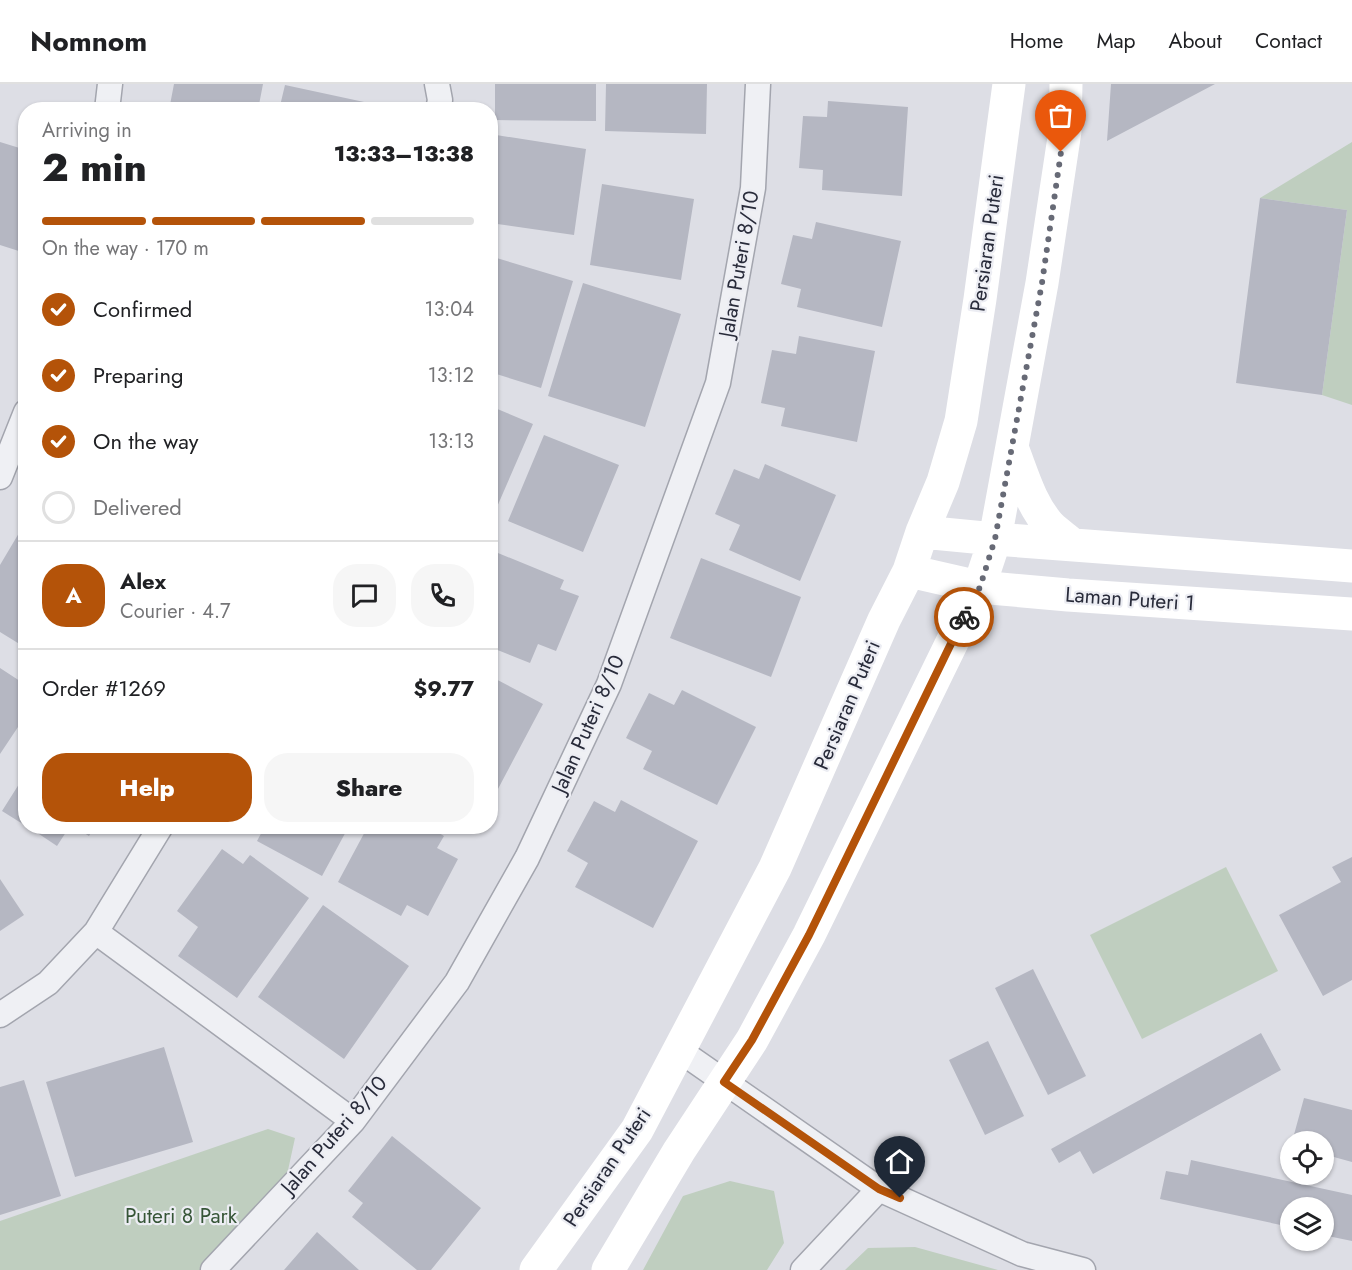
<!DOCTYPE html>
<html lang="en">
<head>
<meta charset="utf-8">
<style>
  body { margin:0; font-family:Jost,sans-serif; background:#f6f6f6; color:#202124; height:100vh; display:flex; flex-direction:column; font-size:22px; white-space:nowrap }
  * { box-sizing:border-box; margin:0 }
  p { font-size:20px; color:#757577 }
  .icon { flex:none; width:33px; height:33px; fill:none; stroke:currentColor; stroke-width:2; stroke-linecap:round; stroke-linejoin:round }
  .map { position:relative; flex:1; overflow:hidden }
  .panel { position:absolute; left:18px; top:18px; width:480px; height:732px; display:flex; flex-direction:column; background:#fff; border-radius:24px; box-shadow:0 2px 4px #0004 }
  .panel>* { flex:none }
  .tools { position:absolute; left:1280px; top:1047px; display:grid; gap:12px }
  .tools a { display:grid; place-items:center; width:54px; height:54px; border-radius:50%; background:#fff; box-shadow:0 2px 4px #0004; font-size:30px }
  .pin { position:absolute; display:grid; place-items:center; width:51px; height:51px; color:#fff; margin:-62px -26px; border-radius:50% 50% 50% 0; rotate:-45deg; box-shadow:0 0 6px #0007 }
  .pin .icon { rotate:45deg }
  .courier { position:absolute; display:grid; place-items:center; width:60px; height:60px; margin:-30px; border:4px solid #b45309; border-radius:50%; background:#fff; color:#222; box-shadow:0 2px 8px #0007 }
  .overview em { font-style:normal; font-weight:800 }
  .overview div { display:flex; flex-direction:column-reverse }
  .overview { display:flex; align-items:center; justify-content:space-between; height:102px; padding:0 24px }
  h1 { font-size:39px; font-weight:800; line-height:45px }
  .bar { display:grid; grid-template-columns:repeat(4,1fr); gap:9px 6px; align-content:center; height:72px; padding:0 24px }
  .bar i { height:8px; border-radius:4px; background:#e0e0e0 }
  .bar .active { background:#b45309 }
  .bar p { grid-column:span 4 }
  .line { display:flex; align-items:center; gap:15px; padding:0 24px; border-top:2px solid #e0e0e0 }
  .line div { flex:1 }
  .round { display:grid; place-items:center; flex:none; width:63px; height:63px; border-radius:24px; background:#f6f6f6 }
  ol { padding:0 24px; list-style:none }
  li { display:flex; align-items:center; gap:18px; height:66px }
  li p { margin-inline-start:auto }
  li .icon { padding:6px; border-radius:50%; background:#b45309; color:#fff; stroke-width:4 }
  li:last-child { color:#757577 }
  li i { width:33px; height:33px; border:3px solid #e0e0e0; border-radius:50% }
  .primary-button { display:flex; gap:12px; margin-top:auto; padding:12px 24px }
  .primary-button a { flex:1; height:69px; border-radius:24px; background:#b45309; color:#fff; font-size:24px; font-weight:800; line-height:69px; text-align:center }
  .primary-button a+a { background:#f6f6f6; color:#202124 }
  header { display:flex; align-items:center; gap:36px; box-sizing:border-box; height:84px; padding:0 30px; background:#fff; border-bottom:2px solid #e0e0e0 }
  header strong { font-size:28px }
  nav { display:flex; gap:33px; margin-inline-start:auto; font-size:21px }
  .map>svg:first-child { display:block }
  .green { fill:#bfcebf }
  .building { fill:#b5b7c2 }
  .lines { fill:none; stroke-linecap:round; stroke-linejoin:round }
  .minor-casing { stroke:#a3a5ae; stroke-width:27 }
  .minor { stroke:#eff0f4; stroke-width:24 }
  .secondary { stroke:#fff; stroke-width:33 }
  .done { stroke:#676a76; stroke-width:6; stroke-dasharray:0 10.8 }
  .route { stroke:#b45309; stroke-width:8 }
  .labels { text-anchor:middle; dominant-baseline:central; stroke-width:4.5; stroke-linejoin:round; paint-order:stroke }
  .street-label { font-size:21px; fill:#282b3a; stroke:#ecedf3 }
  .park-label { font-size:21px; fill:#365537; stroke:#ecedf3 }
</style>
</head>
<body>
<header>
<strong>Nomnom</strong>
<nav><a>Home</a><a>Map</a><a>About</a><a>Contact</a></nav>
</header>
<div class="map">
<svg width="1352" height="1186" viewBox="0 0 1352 1186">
  <rect width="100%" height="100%" fill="#dddee5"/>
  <!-- green -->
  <path class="green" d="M1352,58v263l-30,-10 25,-185 -87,-12z
    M1226,783l52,104 -136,68 -52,-104z
    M268,1045l27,9 -10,46 -81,86h-204v-49z
    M730,1097l44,10 10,52 -17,27h-124l40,-74z
    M915,1163l83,23h-153l23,-22z"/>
  <!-- building -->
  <path class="building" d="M174,0h89l-5,26h-89z
    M495,0h101v37l-101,-1z
    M606,0h101l-1,50 -101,-3z
    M1111,0h104l-108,57z
    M285,1l93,20v5h-99z
    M828,17l80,6 -6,89 -80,-6 1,-20 -24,-2 4,-52 24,1z
    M490,50l96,15 -12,86 -84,-12z
    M0,58l26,8 -1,103 -25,-8z
    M602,100l92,15 -13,81 -91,-15z
    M1260,114l87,12 -25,185 -86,-12z
    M816,138l85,19 -19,86 -85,-20 4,-18 -20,-5 12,-49 19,4z
    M490,172l83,25 -32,107 -51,-16z
    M583,199l98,31 -36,113 -97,-31z
    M799,252l76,15 -18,91 -76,-16 4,-18 -24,-5 11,-53 24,4z
    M495,324l38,16 -43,99v-109h2z
    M544,351l75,30 -36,87 -75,-31z
    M765,380l71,31 -36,86 -71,-31 11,-25 -25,-11 19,-45 25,10z
    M19,449l7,4v111l-26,-16v-67z
    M498,469l66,27 -4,9 19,7 -23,55 -18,-7 -8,19 -40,-16v-76z
    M701,474l100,39 -30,80 -101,-39z
    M0,584l26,17v30l-26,39z
    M490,592l53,28 -53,100z
    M682,606l74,37 -39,78 -74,-36 9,-18 -26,-13 23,-45 25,12z
    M26,689v53l-24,-15z
    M621,716l77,41 -45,87 -78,-41 13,-24 -21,-12 27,-50 21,11z
    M27,742h43l-13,20z
    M73,742h22l-6,10z
    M265,742h84l-27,50 -65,-35z
    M368,742h59l17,10 -7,12 21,11 -30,57 -21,-11 -6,11 -63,-34z
    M222,765l21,15 7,-9 59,43 -72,100 -59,-42 20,-29 -21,-16z
    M1352,773v123l-29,16 -44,-81 62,-33 -9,-15z
    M0,795l24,36 -24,16z
    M323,821l86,61 -65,93 -86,-62z
    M1033,885l53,107 -38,19 -53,-107z
    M1261,949l20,37 -188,104 -13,-23 -21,12 -8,-14z
    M988,957l36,75 -39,19 -36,-75z
    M164,963l29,95 -118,35 -29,-95z
    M24,996l37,116 -61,19v-128z
    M1304,1014l48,12v52l-29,-8v-12h-31z
    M392,1052l89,72 -50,62h-14l-65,-53 11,-14 -15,-12z
    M1191,1076l161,35v46l-29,-6v-27h-33v19l-130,-28 6,-28 22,4z
    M317,1148l42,38h-75z"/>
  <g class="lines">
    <!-- minor casing -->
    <g class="minor-casing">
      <path id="minor" d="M437,0l3,16 -2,10
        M107,26l3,-26
        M0,393l26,-65
        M96,848l257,189
        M0,931l48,-32 48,-51 65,-106
        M679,966l200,139 143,65 61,16
        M213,1186l140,-149 104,-139 70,-124 82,-174 109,-301 35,-195 5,-104
        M803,1186l76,-81"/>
    </g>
    <!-- minor -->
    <use href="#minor" class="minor"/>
    <!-- secondary -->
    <path class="secondary" d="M1013,366c10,26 18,55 37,76 7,7 15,12 22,18
      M922,448l73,7 357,27
      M909,487l70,16 89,8 284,19
      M536,1186l101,-140 138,-262 109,-248 25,-49 13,-39 21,-50 18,-61 19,-122 29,-215
      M608,1186l71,-119 73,-111 57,-105 170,-348 16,-48 47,-256 23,-152 1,-47"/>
  </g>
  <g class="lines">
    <!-- done -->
    <path class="done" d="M964,533l16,-30 15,-48 47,-256 19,-131"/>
    <!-- route -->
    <path class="route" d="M900,1114l-21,-9 -155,-107 28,-42 57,-105 155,-318"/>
  </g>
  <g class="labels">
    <!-- street labels -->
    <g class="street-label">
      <text transform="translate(987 159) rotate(-82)">Persiaran Puteri</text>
      <text transform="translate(739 180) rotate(-80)">Jalan Puteri 8/10</text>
      <text transform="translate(1130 515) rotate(4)">Laman Puteri 1</text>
      <text transform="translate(847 621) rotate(-67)">Persiaran Puteri</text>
      <text transform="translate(588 640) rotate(-66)">Jalan Puteri 8/10</text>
      <text transform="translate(334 1051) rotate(-49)">Jalan Puteri 8/10</text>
      <text transform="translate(607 1083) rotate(-56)">Persiaran Puteri</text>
    </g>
    <!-- park labels -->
    <g class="park-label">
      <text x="181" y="1132">Puteri 8 Park</text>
    </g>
  </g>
</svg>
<div class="tools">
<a><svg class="icon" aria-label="locate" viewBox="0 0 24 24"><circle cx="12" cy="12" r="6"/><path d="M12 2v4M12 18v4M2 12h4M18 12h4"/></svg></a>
<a><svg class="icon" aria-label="layers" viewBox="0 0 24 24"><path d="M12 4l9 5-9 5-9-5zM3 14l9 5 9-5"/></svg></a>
</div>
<div class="pin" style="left:1061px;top:68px;background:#ea580c"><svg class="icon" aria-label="bag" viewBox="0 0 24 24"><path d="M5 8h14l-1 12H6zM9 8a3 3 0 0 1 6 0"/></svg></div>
<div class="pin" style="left:900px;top:1114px;background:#1f2937"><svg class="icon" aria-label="home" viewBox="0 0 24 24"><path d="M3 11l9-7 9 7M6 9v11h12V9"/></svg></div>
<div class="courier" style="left:964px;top:533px"><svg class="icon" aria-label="bike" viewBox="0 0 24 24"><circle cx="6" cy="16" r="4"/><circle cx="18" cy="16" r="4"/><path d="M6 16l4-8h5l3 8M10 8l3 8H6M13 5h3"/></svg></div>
<section class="panel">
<div class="overview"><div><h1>2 min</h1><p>Arriving in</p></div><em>13:33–13:38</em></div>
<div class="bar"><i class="active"></i><i class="active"></i><i class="active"></i><i></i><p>On the way · 170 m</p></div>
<ol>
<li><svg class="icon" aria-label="check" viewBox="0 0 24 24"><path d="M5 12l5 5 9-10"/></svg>Confirmed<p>13:04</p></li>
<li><svg class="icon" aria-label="check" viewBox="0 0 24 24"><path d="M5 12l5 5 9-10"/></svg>Preparing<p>13:12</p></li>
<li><svg class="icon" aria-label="check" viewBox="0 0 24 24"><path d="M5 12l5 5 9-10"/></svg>On the way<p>13:13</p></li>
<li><i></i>Delivered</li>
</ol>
<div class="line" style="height:108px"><b class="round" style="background:#b45309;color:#fff">A</b><div><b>Alex</b><p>Courier · 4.7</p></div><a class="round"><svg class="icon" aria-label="chat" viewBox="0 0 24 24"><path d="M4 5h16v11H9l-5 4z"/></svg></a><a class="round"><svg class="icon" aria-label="phone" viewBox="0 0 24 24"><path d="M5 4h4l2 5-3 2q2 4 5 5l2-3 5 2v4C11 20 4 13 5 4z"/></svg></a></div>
<div class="line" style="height:78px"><div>Order #1269</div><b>$9.77</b></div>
<div class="primary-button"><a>Help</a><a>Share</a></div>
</section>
</div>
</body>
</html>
